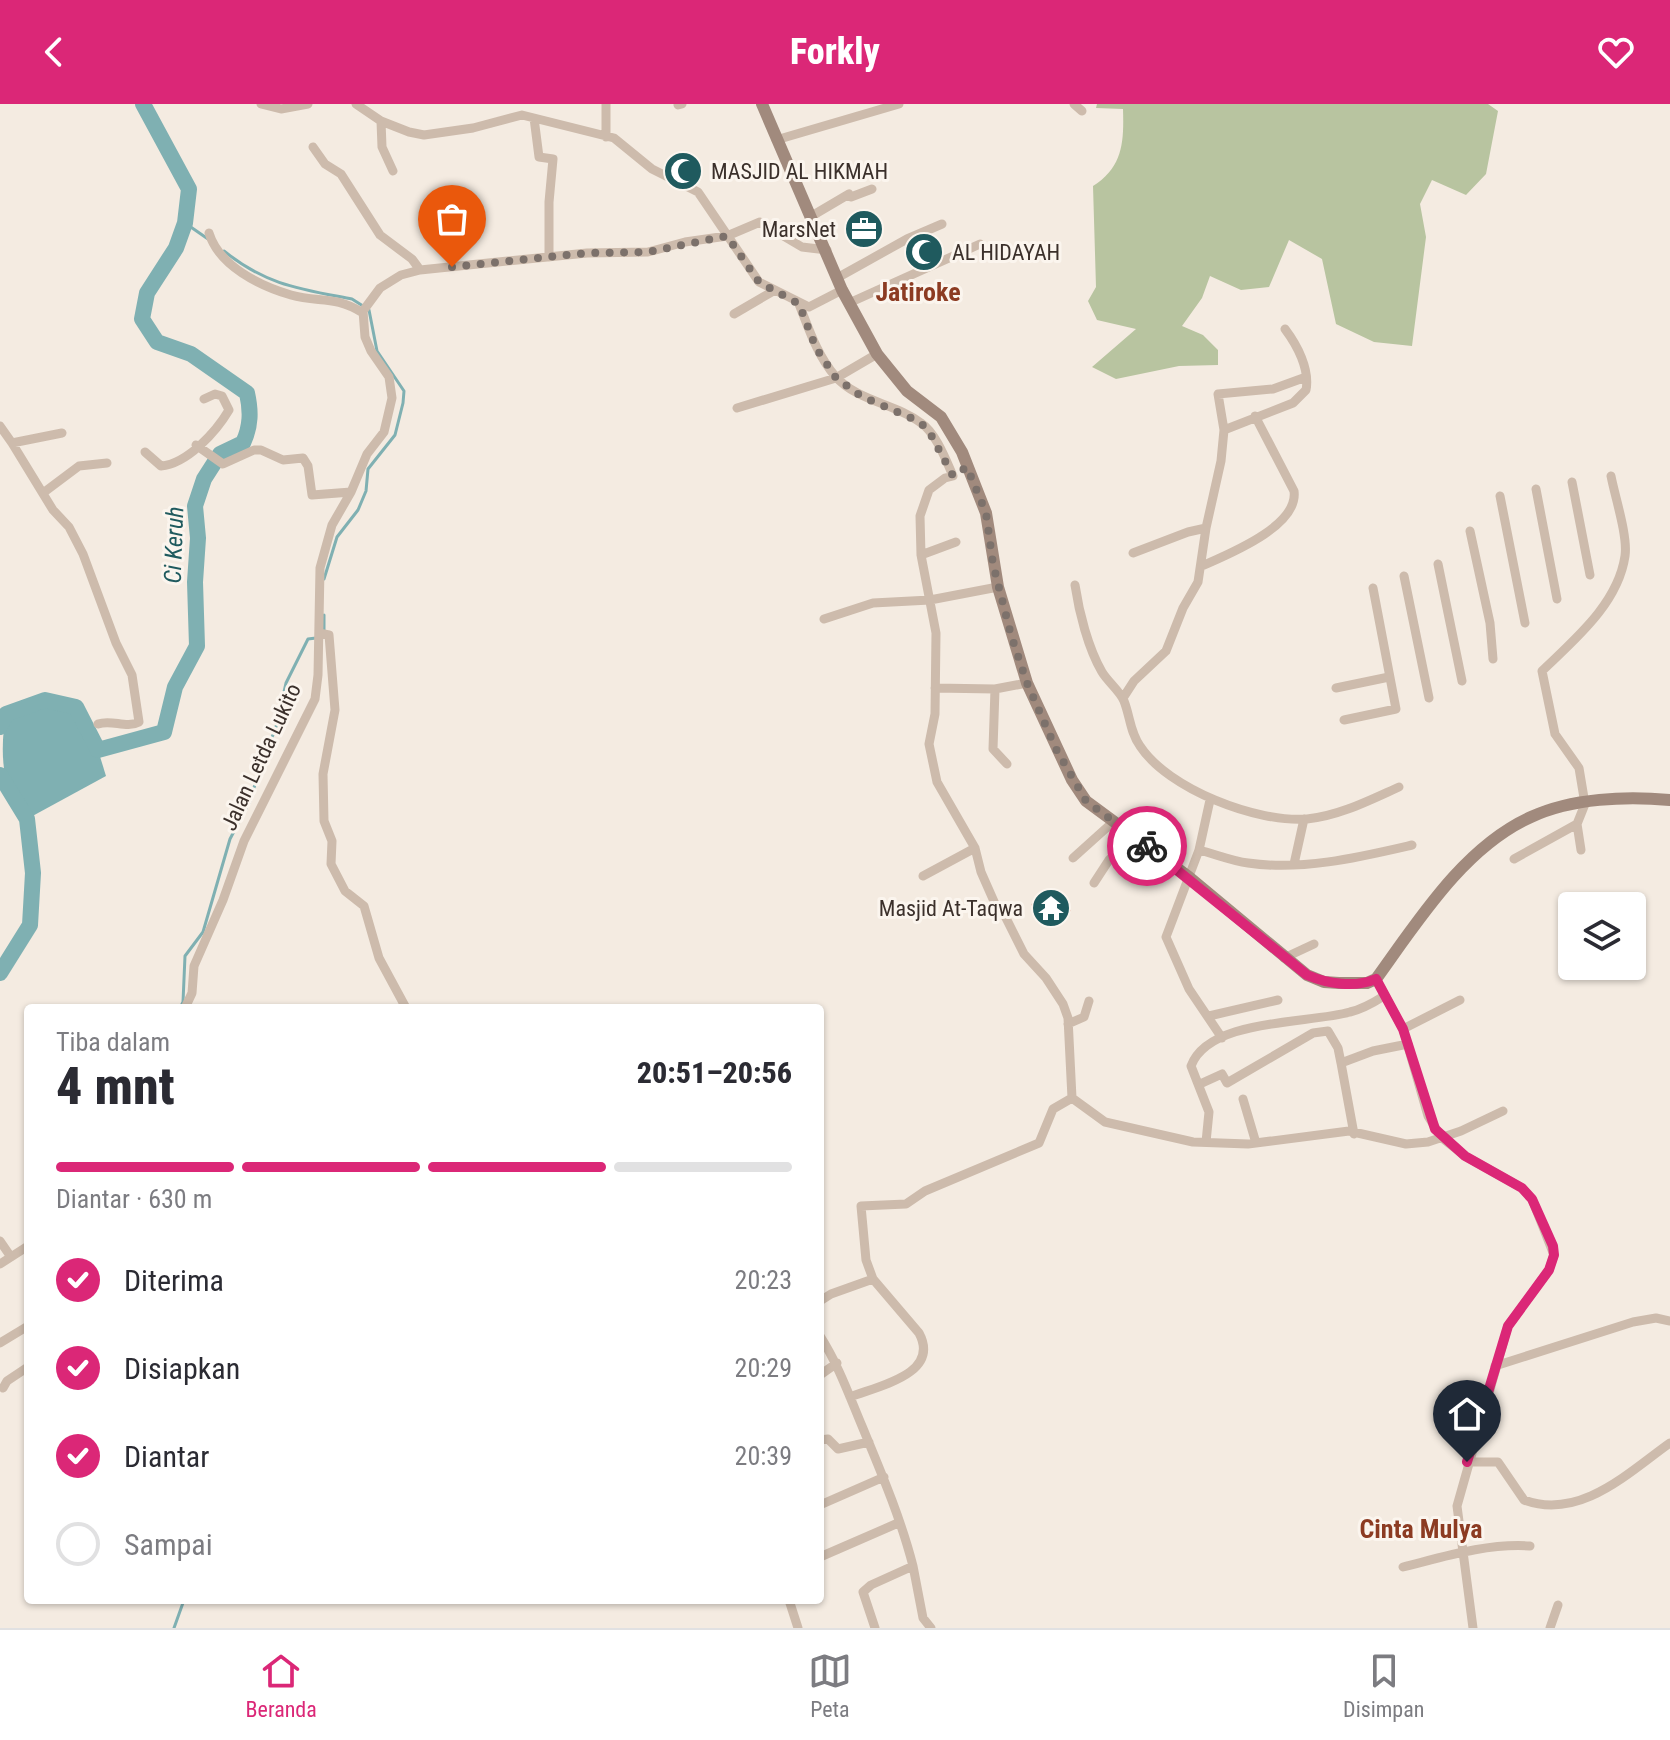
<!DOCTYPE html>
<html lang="id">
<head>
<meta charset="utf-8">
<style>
  body { margin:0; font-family:"Roboto Condensed",sans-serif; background:#f2f2f3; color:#2b2b33; height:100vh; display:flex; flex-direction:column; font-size:30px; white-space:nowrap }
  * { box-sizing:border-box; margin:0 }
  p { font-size:26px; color:#7c7c81 }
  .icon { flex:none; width:44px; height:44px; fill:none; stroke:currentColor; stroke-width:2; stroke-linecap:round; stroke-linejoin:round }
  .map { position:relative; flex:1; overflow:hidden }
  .sheet { position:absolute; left:24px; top:900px; width:800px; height:600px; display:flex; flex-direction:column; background:#fff; border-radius:8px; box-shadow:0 2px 6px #0004 }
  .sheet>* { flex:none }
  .tools { position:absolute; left:1558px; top:788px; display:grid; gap:16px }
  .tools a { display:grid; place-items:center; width:88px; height:88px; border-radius:8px; background:#fff; box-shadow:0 2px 6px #0004; font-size:40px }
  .pin { position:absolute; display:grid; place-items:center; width:68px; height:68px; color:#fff; margin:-82px -34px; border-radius:50% 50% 50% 0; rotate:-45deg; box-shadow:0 0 8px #0007 }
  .pin .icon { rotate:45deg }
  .courier { position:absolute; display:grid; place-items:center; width:80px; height:80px; margin:-40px; border:6px solid #db2777; border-radius:50%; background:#fff; color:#222; box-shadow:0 2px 10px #0007 }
  .head em { font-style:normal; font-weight:800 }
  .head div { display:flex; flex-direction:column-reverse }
  .head { display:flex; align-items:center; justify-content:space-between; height:136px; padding:0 32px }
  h1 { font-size:52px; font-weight:800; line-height:60px }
  .bar { display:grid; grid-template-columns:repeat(4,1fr); gap:12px 8px; align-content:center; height:96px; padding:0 32px }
  .bar i { height:10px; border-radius:6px; background:#e1e1e2 }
  .bar .on { background:#db2777 }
  .bar p { grid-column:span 4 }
  ol { padding:0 32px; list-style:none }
  li { display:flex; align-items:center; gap:24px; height:88px }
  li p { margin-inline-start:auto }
  li .icon { padding:8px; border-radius:50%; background:#db2777; color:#fff; stroke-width:4 }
  li:last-child { color:#7c7c81 }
  li i { width:44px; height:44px; border:4px solid #e1e1e2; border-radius:50% }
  header { display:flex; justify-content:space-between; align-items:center; height:104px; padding:0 32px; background:#db2777; color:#fff; font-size:36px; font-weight:800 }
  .tab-bar { display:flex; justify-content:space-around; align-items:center; height:112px; border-top:2px solid #e1e1e2; background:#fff; font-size:22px; color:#7c7c81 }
  .tab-bar a { display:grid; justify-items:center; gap:4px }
  .tab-bar .on { color:#db2777 }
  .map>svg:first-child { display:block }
  .green { fill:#b8c4a0 }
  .water { fill:#7fb0b2 }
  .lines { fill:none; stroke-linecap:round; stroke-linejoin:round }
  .stream { stroke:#7fb0b2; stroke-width:3 }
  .river { stroke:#7fb0b2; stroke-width:16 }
  .building { fill:#c8694b }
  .street { stroke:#cdbbac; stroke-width:9 }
  .secondary { stroke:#a18a7d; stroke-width:12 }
  .done { stroke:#7c716b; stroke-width:8; stroke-dasharray:0 14.4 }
  .route { stroke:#db2777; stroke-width:10 }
  .labels { text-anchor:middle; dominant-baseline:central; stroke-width:6; stroke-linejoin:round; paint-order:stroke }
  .poi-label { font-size:22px; fill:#3b302b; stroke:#fbf5ee; text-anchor:start }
  .street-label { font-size:22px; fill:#3b302b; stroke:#fbf5ee }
  .water-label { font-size:24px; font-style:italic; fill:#1f5a5e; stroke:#fbf5ee }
  .quarter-label { font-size:26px; font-weight:bold; fill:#8c3b22; stroke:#fbf5ee }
</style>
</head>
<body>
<header><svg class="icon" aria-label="back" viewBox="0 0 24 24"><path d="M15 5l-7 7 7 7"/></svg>Forkly<svg class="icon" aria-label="heart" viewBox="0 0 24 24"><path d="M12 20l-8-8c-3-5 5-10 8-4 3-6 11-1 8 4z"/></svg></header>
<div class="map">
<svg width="1670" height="1524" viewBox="0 0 1670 1524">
  <rect width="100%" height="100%" fill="#f4ebe1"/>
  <!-- green -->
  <path class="green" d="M1097,0h391l10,7 -12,63 -20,21 -34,-15 -12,24 6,33 -14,109 -38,-4 -38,-18 -14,-65 -33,-19 -20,47 -28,3 -31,-14 -8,22 -20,28 21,9 15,15v15l-39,1 -63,13 -24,-12 44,-38 -39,-9 -9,-19 8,-14 -3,-101c30,-19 31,-44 30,-77l-27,-1z"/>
  <!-- water -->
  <path class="water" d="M45,596l30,7 23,43 8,26 -79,43c-27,-24 -27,-72 -21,-105z"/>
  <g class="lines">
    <!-- stream -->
    <path class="stream" d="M185,119l23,16
      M224,147c42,34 76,38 128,48l11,7
      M324,475l13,-42 21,-27 8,-19 2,-22 27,-34 8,-32 1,-12 -27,-40 -8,-41
      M324,511v16
      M180,904l3,-6 2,-46 18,-24 27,-93 20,-38 15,-50 10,-20 11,-48 22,-44 8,-1
      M174,1524l10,-28"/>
    <!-- river -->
    <path class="river" d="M0,623l6,-13 39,-14 31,7 22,43 66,-18 11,-45 22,-41 -2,-64 3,-44 -3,-32 9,-27 16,-25 23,-11c8,-17 8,-32 4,-50l-56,-39 -34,-12 -15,-23 5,-26 29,-45 9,-25 4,-34 -46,-85
      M0,671l27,44 6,54 -3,52 -30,48"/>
  </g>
  <!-- building -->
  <path class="building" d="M1055,792l4,10 8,-3 4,8 -33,12 -7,-19z"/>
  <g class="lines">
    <!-- street -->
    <path class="street" d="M261,0l20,5 27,-5
      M356,0l25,17 28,11 15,3 49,-7 49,-13 92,23 38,31 46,23 61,90 50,25 33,-17
      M606,0v33
      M1074,0l8,7
      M678,1l4,-1
      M534,14l5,39 14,2 -4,43v55
      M381,17l1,26 11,24
      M776,36l123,-36
      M313,43l12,17 16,10 39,61 32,24 8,11
      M810,113l39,-23 2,3 21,-8
      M209,129c10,33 51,53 82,62 28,8 43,0 72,18
      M837,174l70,-39 35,-15
      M849,199l131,-59
      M799,200c10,25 18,51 36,72 23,26 60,27 86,47 15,10 25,37 32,53l-8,2 -16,12 -9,26 1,39 15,78 -1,81 -6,30 8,38 38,66 6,24 15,34 8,8 20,40 22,24 17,26 5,14 4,80 33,24 88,20 55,2 101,-13 57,13 22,-2 33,-11 42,-20
      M734,210l41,-24
      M737,304l99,-30 41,-24
      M0,322l12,17 50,-10
      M1224,326l69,-27 13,-13c4,-21 -9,-45 -21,-61
      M12,339l41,67 16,17 14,27 33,89 16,32 7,47c-13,7 -27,-3 -41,2
      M196,341l27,19 31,-14h7l22,10 20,-2 5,8 4,29 39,-3
      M145,348l16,14c26,-2 55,-34 68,-56l-7,-14 -7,-2 -11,5
      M1572,378l18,93
      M1536,385l21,110
      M43,389l36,-27 28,-3
      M1500,392l25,127
      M1470,427l20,92 3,36
      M1133,449l55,-21 18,-4
      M921,451l35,-13
      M1438,460l24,117
      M1202,462c27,-12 97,-40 92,-75l-39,-75
      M1404,472l25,122
      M1075,481c4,27 13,63 27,87 6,10 18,19 22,29 6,15 6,31 16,45 28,43 117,77 167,73 32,-3 63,-19 92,-32
      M824,515l49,-16 57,-3 68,-13
      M319,529l10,2 6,75 -12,64 1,47 8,20 -1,23 14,27 19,15 15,52 27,50
      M935,584l60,1 32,-6
      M1336,584l53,-11
      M995,585l-2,60 14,15
      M1123,594l11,-17 32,-30 17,-43 15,-26 8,-54 15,-67 3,-31 -6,-36 55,-5 33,-12
      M1344,616l52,-11 -23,-121
      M1210,696l-11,50 -33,87 23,52 33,49
      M1199,746c16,4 33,11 49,13 54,8 112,-6 164,-18
      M1581,746l-4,-26 8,-20 -6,-36 -24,-34 -13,-63c32,-31 76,-67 83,-115 3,-20 -10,-59 -14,-80
      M1073,754l40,-36
      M1514,755l63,-35
      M1294,760l10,-45
      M923,772l52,-28
      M1094,779l15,-23 24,-24
      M1284,854l30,-14
      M1376,875l27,50 25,87 14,22 23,18 57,32 10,11 22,56 -5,15 -41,56 -51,180 16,122
      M185,904l7,-15 2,-27 29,-66 21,-59 71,-142 3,-24 2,-107 12,-43 19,-33 16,-38 17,-22 8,-34 -3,-21 -18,-26 -6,-14 -2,-26 17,-23 21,-13 19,-5 167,-17 61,-1 37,-10 42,-6 33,-14 42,25 25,3
      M1209,912l69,-16
      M1068,920l16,-7 5,-16
      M1403,925l57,-29
      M1200,980l22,-10 5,9 86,-50 15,-2 10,17 3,15
      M1243,995l13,44
      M1354,1030l-13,-71 32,-12 35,-7
      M1206,1038l3,-30 -18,-46c18,-48 117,-42 159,-54 13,-3 23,-9 34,-16
      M0,1137l11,16
      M0,1160l28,-18
      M820,1197l11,-7 42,-15
      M820,1232c18,28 29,59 42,90 19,46 39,93 51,140l-42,19 -8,7 12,36
      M0,1239l28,-17
      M1495,1262l138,-44 23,-4 14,3
      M820,1271l17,-12
      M3,1284l4,-7 21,-14
      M850,1293c28,-11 91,-23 69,-64l-46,-54 -7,-19 -5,-54 45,-2 19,-13 114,-48 14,-34 19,-11
      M820,1336l8,-1 10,10 31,-7
      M1467,1358h31l26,38c56,21 105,-28 146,-57
      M820,1401l64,-28
      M820,1453l78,-34
      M913,1462l10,52 8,10
      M1403,1463c40,-10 84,-24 127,-21
      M789,1496l9,28
      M1550,1524l8,-23"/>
    <!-- secondary -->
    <path class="secondary" d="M762,0l80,186 35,64 30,37 34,26 21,35 24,61 12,74 29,96 45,97 14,21 103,76 118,98 17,7 15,1h28l9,-4c42,-58 88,-132 155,-162 41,-19 95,-21 139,-17"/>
  </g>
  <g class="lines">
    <!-- done -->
    <path class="done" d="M452,163l135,-14 61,-1 79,-16 32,46 40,22 17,44 20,30 25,18 59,26 10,11 23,43 14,-9 19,46 7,51 18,71 16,48 29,66 30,52 61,45"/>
    <!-- route -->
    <path class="route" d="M1147,742l160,129c21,9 48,13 69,4l27,50 32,100 30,27 57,32 10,11 21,47 1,9 -5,15 -41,56 -41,136"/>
  </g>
  <!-- icons -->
  <defs>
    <g id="mosque-disc" transform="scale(2)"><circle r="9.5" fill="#1f5a5e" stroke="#fbf5ee"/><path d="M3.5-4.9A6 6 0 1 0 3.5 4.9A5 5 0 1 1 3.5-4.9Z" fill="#fff"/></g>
    <g id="office-disc" transform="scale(2)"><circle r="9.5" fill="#1f5a5e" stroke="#fbf5ee"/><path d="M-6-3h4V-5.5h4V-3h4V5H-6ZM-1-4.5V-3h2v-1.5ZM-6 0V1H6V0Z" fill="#fff"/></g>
    <g id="temple-disc" transform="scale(2)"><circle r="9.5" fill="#1f5a5e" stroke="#fbf5ee"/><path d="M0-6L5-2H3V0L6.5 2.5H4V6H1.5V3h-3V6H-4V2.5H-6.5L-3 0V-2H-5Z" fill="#fff"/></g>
  </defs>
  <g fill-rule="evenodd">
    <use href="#mosque-disc" x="683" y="67"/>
    <use href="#office-disc" x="864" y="125"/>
    <use href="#mosque-disc" x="924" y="148"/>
    <use href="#temple-disc" x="1051" y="804"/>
  </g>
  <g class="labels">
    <!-- poi labels -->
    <g class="poi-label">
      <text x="711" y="67">MASJID AL HIKMAH</text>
      <text x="836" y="125" text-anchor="end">MarsNet</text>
      <text x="952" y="148">AL HIDAYAH</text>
      <text x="1023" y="804" text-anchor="end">Masjid At-Taqwa</text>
    </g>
    <!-- street labels -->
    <g class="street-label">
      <text transform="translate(261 653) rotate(-65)">Jalan Letda Lukito</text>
    </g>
    <!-- water labels -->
    <g class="water-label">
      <text transform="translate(174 441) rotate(-88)">Ci Keruh</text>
    </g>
    <!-- quarter labels -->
    <g class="quarter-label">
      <text x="918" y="188">Jatiroke</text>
      <text x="1421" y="1425">Cinta Mulya</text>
    </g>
  </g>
</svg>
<div class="tools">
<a><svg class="icon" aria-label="layers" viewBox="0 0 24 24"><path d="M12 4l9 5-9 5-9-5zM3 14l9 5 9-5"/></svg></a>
</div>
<div class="pin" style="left:452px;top:163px;background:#ea580c"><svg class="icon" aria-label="bag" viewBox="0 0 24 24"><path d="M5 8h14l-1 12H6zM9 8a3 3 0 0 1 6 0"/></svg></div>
<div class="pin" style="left:1467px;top:1358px;background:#1f2937"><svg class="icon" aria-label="home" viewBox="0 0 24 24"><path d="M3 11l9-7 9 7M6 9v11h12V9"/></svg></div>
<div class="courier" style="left:1147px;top:742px"><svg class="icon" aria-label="bike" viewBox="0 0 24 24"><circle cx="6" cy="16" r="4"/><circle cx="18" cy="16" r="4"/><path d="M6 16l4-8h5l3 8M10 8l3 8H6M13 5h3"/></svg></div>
<section class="sheet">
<div class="head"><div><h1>4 mnt</h1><p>Tiba dalam</p></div><em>20:51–20:56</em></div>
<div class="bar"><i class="on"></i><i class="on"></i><i class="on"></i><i></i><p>Diantar · 630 m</p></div>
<ol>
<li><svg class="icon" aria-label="check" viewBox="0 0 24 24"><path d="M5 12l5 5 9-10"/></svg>Diterima<p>20:23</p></li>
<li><svg class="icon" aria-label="check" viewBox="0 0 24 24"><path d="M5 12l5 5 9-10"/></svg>Disiapkan<p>20:29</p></li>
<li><svg class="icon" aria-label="check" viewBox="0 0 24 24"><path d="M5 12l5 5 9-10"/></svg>Diantar<p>20:39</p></li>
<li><i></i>Sampai</li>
</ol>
</section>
</div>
<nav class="tab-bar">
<a class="on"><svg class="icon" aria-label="home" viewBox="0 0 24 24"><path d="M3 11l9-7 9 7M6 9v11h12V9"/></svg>Beranda</a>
<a><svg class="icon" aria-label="map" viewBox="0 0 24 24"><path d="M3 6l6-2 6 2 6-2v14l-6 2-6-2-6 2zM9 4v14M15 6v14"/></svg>Peta</a>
<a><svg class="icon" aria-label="saved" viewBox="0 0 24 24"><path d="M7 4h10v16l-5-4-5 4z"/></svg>Disimpan</a>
</nav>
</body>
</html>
